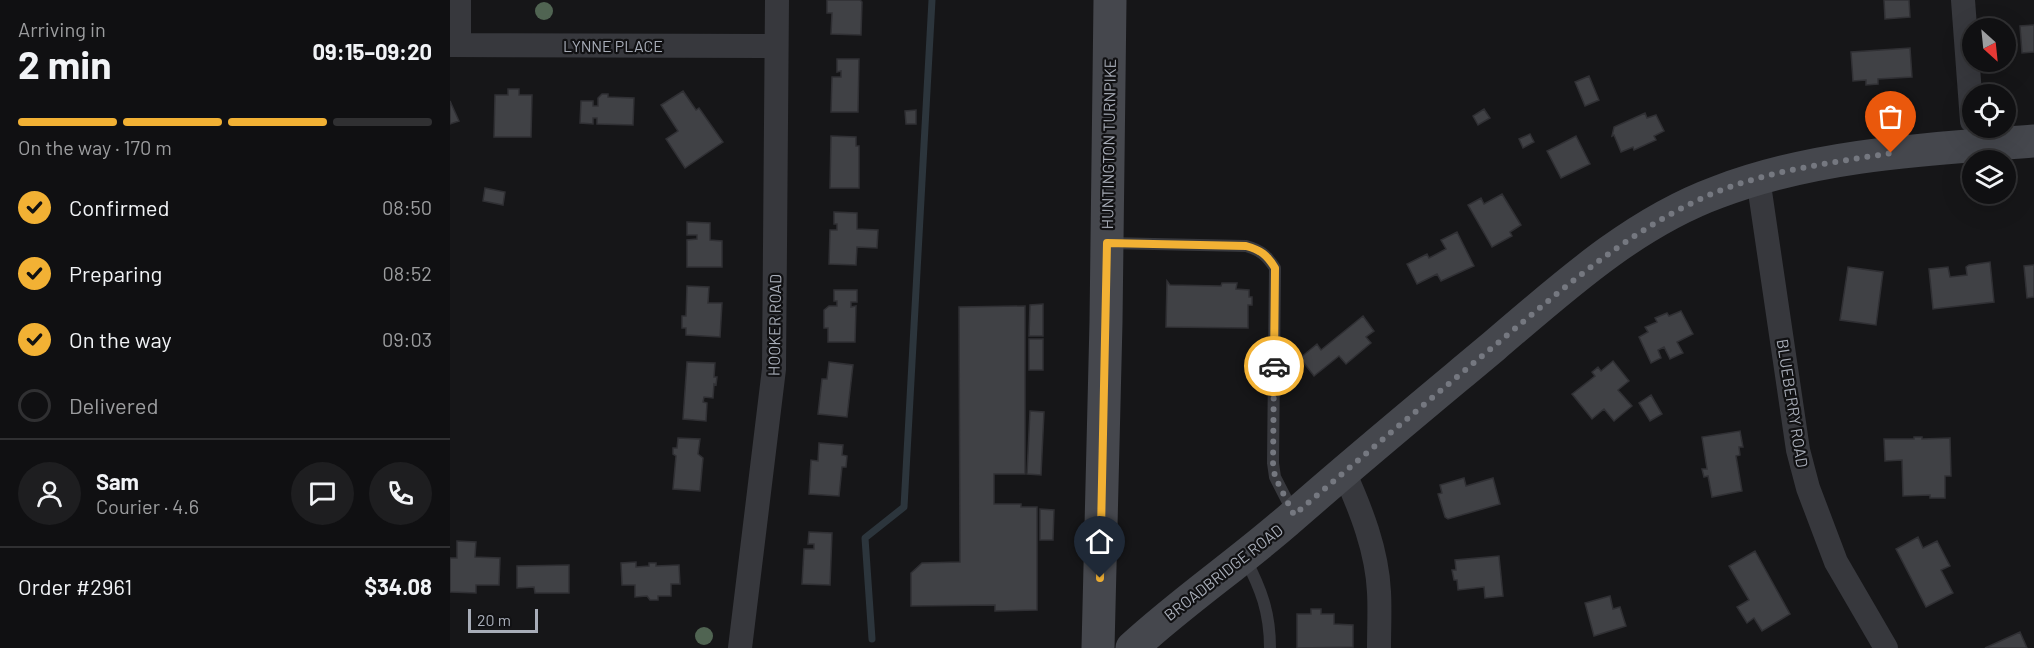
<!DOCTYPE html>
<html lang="en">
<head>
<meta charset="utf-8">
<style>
  body { margin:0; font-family:Barlow,sans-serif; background:#1e1e20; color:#f1f3f6; height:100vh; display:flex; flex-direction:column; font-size:22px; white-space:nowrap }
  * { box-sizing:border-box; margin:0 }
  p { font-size:20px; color:#9c9d9f }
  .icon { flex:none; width:33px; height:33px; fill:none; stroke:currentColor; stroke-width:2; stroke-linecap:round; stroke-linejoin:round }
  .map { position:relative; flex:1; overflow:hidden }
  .side { display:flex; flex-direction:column; background:#101012; width:450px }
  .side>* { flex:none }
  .needle { width:39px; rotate:153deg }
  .tools { position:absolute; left:1512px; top:18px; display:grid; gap:12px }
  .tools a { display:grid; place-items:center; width:54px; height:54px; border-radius:50%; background:#101012; box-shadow:0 6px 24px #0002,0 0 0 2px #303032; font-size:30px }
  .scale { position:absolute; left:18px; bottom:15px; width:70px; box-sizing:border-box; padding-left:6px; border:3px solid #a8adb8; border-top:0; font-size:16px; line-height:21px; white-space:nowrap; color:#a8adb8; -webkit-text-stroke:4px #111113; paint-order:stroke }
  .pin { position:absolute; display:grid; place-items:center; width:51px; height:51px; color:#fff; margin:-62px -26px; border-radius:50% 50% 50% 0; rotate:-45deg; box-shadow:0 0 6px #0007 }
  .pin .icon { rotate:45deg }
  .courier { position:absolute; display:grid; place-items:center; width:60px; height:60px; margin:-30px; border:4px solid #f2b134; border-radius:50%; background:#fff; color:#222; box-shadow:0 2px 8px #0007 }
  .headline em { font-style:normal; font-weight:700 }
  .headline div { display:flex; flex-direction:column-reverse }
  .headline { display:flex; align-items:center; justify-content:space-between; height:102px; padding:0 18px }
  h1 { font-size:39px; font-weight:700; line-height:45px }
  .bar { display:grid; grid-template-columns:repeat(4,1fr); gap:9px 6px; align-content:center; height:72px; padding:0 18px }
  .bar i { height:8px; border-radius:4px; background:#303032 }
  .bar .current { background:#f2b134 }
  .bar p { grid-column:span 4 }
  .line { display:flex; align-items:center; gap:15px; padding:0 18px; border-top:2px solid #303032 }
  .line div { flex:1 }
  .round { display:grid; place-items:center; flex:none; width:63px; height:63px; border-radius:32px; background:#1e1e20 }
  ol { padding:0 18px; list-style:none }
  li { display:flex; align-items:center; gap:18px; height:66px }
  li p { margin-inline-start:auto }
  li .icon { padding:6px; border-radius:50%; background:#f2b134; color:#111; stroke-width:4 }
  li:last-child { color:#9c9d9f }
  li i { width:33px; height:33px; border:3px solid #303032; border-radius:50% }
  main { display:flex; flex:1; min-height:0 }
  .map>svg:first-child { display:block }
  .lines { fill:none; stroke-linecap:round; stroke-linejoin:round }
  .stream { stroke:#2c353c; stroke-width:7 }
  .building { fill:#404145; stroke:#303034; stroke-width:1.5 }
  .lane { stroke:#37383d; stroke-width:12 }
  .street { stroke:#37383d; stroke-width:24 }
  .secondary { stroke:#45474d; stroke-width:33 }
  .tree { fill:#506452 }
  .done { stroke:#757880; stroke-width:6; stroke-dasharray:0 10.8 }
  .route { stroke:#f2b134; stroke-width:8 }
  .labels { text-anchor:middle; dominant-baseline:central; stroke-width:4.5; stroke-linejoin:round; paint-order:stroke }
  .street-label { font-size:16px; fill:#a8adb8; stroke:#111113 }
</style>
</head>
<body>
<main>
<section class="side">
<div class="headline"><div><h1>2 min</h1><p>Arriving in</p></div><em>09:15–09:20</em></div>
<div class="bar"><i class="current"></i><i class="current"></i><i class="current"></i><i></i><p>On the way · 170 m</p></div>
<ol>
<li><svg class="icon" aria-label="check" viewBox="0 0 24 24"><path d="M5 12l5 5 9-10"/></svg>Confirmed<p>08:50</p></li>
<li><svg class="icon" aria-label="check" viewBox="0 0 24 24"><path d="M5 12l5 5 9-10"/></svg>Preparing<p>08:52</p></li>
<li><svg class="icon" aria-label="check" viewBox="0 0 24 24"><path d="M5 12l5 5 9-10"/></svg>On the way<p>09:03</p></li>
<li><i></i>Delivered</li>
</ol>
<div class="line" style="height:108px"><a class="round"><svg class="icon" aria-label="person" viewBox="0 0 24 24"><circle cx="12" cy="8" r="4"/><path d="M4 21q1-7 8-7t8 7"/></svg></a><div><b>Sam</b><p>Courier · 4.6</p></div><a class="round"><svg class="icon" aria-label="chat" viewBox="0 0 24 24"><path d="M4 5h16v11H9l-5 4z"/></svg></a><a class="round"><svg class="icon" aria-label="phone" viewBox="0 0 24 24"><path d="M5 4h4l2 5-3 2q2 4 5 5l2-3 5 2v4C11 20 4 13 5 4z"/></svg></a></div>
<div class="line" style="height:78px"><div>Order #2961</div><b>$34.08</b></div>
</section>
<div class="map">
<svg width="1584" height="648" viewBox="0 0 1584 648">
  <rect width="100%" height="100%" fill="#161618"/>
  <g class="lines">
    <!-- stream -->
    <path class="stream" d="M422,639l-7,-101 39,-31 28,-507"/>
  </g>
  <!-- building -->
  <path class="building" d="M377,0h33l2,2 -1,33 -30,-1 1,-21h-5z
    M1434,0h25l1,17 -25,2z
    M1584,25v27l-12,1 -2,-27z
    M1460,48l2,29 -34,2v5l-12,1v-5l-13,1 -2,-29z
    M387,59h22l-1,53h-27l1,-35h9v-6l-4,1z
    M1139,76l10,24 -14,6 -10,-24z
    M58,89h11v6h13l-1,42h-37l1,-42h13z
    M233,91l13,19 3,-2 24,34 -38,26 -19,-29 12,-8 -17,-26z
    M152,94h6v3l26,1 -1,27 -36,-1v-6h-4v6l-13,-1 1,-22h12v5h5v-8z
    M0,101l9,20 -9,3z
    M1034,109l6,9 -12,7 -5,-9z
    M466,110v14h-10l-1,-13z
    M1195,113l2,5 9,-3 8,16 -10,5 2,4 -22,10 -1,-3 -12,5 -7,-17 -2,1 2,-9z
    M1080,134l4,8 -11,6 -4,-9z
    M381,136l25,1v9h3v42h-29z
    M1126,136l14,28 -29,14 -14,-27z
    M35,188l20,4 -2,13 -20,-4z
    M1052,194l19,31 -11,7 2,4 -20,11 -24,-42 13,-7 3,6z
    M384,212l23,1v16l21,1 -1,18 -20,-1 -1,18 -27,-1 1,-34h7v-6h-3z
    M237,222l23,1v17l12,1v26h-35v-27l10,-1v-4h-10z
    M1007,232l17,34 -33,15 -4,-7 -20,10 -10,-20 20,-10 2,4 17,-9 -5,-9z
    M1540,262l4,40 -61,7 -4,-40 19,-2 2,10 17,-2 -1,-8 3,-2z
    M1584,265v32l-7,1 -3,-32z
    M1398,267l35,5 -7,53 -36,-5z
    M717,281l3,4 51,1 1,-3h15l-1,6 13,1v7h3v8h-4v23l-82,-1z
    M237,286l22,1 -1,16h14l-2,34 -34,-2v-7h-4v-12h4z
    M384,290h23v12h-6v5l5,-1 -1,36h-27v-14h-4v-18l5,-4h8v-5h-3z
    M593,304v32h-14l1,-31z
    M575,306v168h-31v30h27v3h16v103l-42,1v-6l-84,1v-33l11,-10 38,-1 -1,-255z
    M1231,311l12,23 -16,8 6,11 -13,6 -6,-12 -6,3 3,8 -10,5 -12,-26 9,-5 -3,-5 12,-5 -2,-4 12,-5 2,3z
    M913,316l11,15 -8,6 5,6 -25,21 -7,-8 -25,20 -14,-18 17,-14 4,6z
    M579,339h14v31h-14z
    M1163,361l16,20 -11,9 14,16 -18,15 -10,-12 -12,10 -20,-25 23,-18 -3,-4 6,-5 3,4z
    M237,362l28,1 -1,14h3l-1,8 -2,-1 -1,14 -9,-1 -1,5 4,1 -1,18 -23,-2z
    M379,362l24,3 -6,52 -29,-3 4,-35h5z
    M1201,395l11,19 -12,7 -11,-18z
    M580,411l14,1 -3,63 -14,-1z
    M1290,431l3,16h-4l1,8 -4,1 6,35 -30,6 -4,-21 -4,1 -2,-8h5l-5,-32z
    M1464,437h8v2l28,-1 1,38h-6v22h-15v-3l-27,1 -1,-36 -17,1 -1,-22h30z
    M228,438l22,1 -2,15 5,4 -3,33 -27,-2 3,-33 -3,-2v-6h4z
    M369,443l24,2 -1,10 5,1 -1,11h-4l-3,29 -30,-2 2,-34 7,1z
    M1014,478l2,8 27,-8 7,26 -52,15 -3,-2 -7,-23 4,-1 -2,-8z
    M590,509l14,1 -1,30h-13z
    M359,532l23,1 -2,52 -28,-1 2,-35h10v-5h-6z
    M1468,537l5,11 14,-7 13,25 -9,4 12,23 -27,14 -30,-58z
    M7,541l19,1 -1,15 25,1 -1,27h-23v8l-26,-1v-34h7z
    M1305,551l35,63 -28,17 -8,-13 -7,5 -10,-16 12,-7 -20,-34z
    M1049,556l4,40 -18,2 -1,-11 -26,3 -1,-10h-3l-2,-10h4l-1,-10z
    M186,562v5l13,-1v-3h7v3l23,-1 1,19h-9v12h-13v4h-8l-3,-4 -12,1v-12h-13l-1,-22z
    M119,565v28h-34l-1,-6 -17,1v-22z
    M1160,596l3,13 7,-2 6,19 -32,10 -9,-33z
    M861,609h10v5h13v10l19,1v22l-56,1v-34h14z
    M1570,632l7,16h-42z"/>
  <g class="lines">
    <!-- lane -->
    <path class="lane" d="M658,243l138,3c15,4 21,10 29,22l-2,195 2,14 19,37
      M795,558c16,31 25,54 25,90"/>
    <!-- street -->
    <path class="street" d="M1513,0l9,121
      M0,45l326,1
      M9,45v-45
      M1308,178l40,272 10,38 28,74 50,86
      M894,472c17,38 33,78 35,120 1,18 0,37 0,56
      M290,648l34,-279 3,-369"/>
    <!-- secondary -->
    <path class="secondary" d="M648,648l8,-326 4,-322
      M682,648c51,-47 109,-86 161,-132 66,-58 134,-114 201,-170 68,-58 139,-123 224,-154 99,-38 211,-43 316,-51"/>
  </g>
  <!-- trees -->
  <g class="tree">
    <circle cx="94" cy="11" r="9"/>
    <circle cx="254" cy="636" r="9"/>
  </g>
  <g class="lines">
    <!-- done -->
    <path class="done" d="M824,366l-1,97 2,14 19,38c68,-58 136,-116 205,-173 67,-56 134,-115 215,-149 56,-23 117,-30 177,-40"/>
    <!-- route -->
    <path class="route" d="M650,578l7,-335 139,3c15,4 21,9 29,22l-1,98"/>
  </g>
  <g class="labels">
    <!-- street labels -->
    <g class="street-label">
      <text x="163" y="45">LYNNE PLACE</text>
      <text transform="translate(658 144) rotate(-89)">HUNTINGTON TURNPIKE</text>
      <text transform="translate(324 325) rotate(-89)">HOOKER ROAD</text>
      <text transform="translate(1343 403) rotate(81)">BLUEBERRY ROAD</text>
      <text transform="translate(773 572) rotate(-38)">BROADBRIDGE ROAD</text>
    </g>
  </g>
</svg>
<div class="tools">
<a><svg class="needle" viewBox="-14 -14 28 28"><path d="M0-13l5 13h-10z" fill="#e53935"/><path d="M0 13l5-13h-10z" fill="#9c9d9f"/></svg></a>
<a><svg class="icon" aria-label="locate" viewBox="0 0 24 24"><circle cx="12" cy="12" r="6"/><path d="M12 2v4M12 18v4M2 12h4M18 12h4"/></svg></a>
<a><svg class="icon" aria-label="layers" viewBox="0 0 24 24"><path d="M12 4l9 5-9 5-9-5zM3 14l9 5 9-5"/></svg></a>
</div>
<div class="scale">20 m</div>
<div class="pin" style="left:1441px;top:153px;background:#ea580c"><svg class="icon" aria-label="bag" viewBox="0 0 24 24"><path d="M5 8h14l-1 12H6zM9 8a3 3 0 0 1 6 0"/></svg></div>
<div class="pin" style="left:650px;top:578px;background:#1f2937"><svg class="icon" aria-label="home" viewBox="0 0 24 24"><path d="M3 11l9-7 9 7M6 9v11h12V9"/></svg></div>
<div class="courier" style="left:824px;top:366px"><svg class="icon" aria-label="car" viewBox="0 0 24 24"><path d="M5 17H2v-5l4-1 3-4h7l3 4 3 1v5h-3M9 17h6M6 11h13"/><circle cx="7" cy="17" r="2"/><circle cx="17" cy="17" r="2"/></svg></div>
</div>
</main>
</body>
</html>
